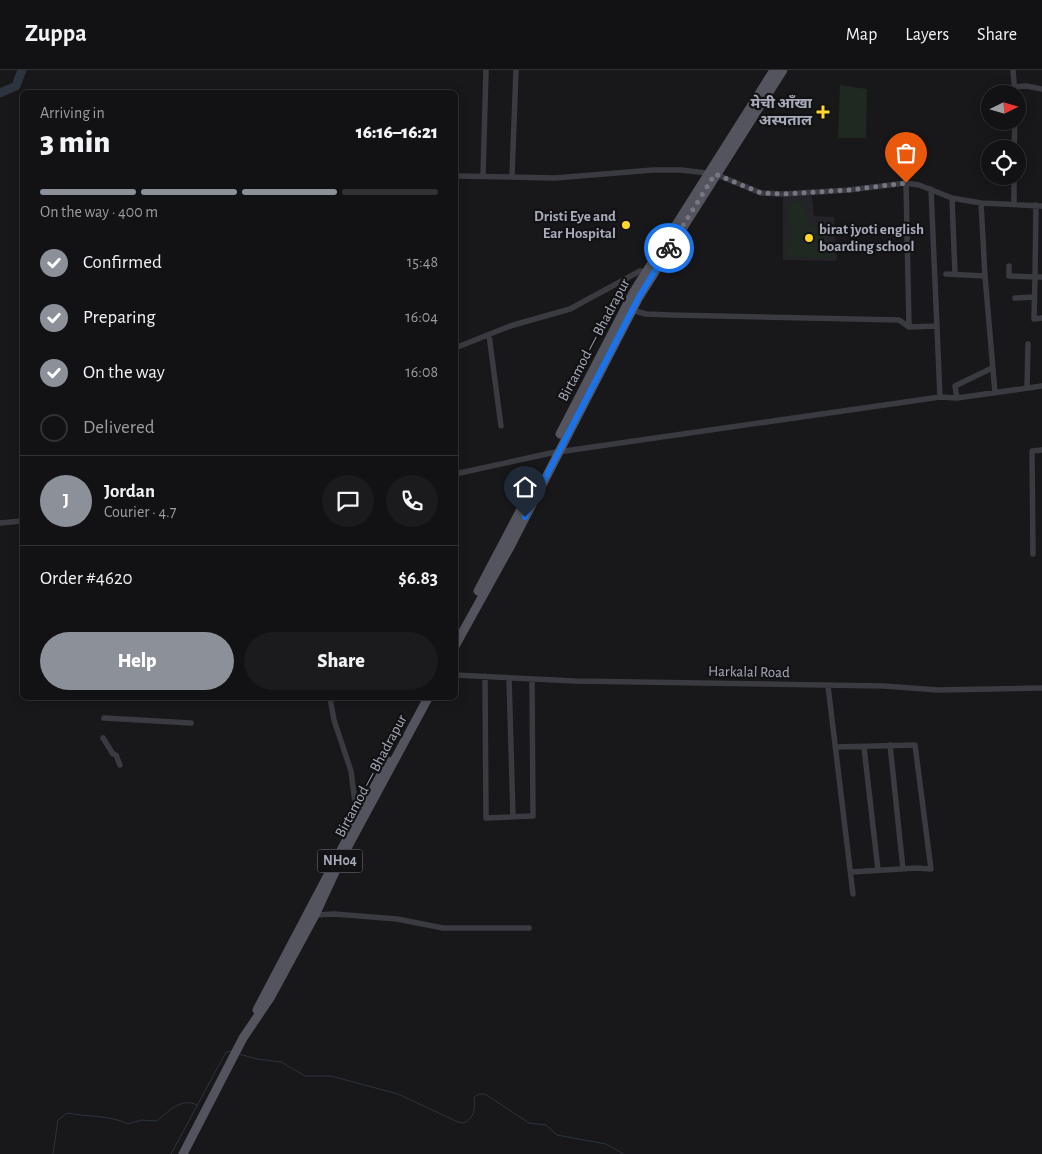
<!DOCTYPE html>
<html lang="en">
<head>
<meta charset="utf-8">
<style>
  body { margin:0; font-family:"Alegreya Sans","Noto Sans Devanagari",sans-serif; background:#1b1a1d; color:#f1f3f6; height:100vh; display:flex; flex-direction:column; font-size:19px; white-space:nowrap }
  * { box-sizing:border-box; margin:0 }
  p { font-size:16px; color:#9c9da0 }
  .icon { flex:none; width:28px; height:28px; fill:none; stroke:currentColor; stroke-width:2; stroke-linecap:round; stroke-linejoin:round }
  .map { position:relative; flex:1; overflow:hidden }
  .panel { position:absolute; left:20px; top:20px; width:438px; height:610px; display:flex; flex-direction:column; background:#121114; border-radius:8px; box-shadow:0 2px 12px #0003,0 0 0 1px #313134 }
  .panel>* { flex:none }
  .needle { width:32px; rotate:85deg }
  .fabs { position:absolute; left:981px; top:15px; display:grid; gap:10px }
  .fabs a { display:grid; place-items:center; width:45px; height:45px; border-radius:50%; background:#121114; box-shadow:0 2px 12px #0003,0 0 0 1px #313134; font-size:25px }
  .pin { position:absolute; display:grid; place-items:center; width:42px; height:42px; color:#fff; margin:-51px -21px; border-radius:50% 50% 50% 0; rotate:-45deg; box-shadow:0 0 5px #0007 }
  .pin .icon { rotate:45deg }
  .courier { position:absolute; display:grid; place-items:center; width:50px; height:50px; margin:-25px; border:4px solid #1a73e8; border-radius:50%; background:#fff; color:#222; box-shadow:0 1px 6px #0007 }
  .summary em { font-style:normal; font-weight:800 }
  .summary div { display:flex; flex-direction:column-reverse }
  .summary { display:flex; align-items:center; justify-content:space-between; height:85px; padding:0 20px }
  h1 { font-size:32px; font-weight:800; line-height:38px }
  .bar { display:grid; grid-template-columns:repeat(4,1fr); gap:8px 5px; align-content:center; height:60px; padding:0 20px }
  .bar i { height:6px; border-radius:4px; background:#313134 }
  .bar .selected { background:#8c9099 }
  .bar p { grid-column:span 4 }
  .line { display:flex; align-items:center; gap:12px; padding:0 20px; border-top:1px solid #313134 }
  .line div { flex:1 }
  .round { display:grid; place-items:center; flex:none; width:52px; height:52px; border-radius:26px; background:#1b1a1d }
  ol { padding:0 20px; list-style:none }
  li { display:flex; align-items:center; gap:15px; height:55px }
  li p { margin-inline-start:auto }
  li .icon { padding:5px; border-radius:50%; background:#8c9099; color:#fff; stroke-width:4 }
  li:last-child { color:#9c9da0 }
  li i { width:28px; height:28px; border:2px solid #313134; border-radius:50% }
  .primary-button { display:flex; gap:10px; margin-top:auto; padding:10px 20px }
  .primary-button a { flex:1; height:58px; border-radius:30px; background:#8c9099; color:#fff; font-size:20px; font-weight:800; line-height:58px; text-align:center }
  .primary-button a+a { background:#1b1a1d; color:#f1f3f6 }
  header { display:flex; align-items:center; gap:30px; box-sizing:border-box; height:70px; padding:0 25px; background:#121114; border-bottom:1px solid #313134 }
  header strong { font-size:24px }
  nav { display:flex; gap:28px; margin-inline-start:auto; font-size:18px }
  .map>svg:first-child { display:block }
  .built { fill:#242327 }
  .green { fill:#1f2821 }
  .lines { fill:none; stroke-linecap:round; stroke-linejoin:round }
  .stream { stroke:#2c343f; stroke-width:1 }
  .river { stroke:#2c343f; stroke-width:9 }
  .minor { stroke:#3a3a41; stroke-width:5.5 }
  .primary { stroke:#54545e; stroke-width:9 }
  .done { stroke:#767782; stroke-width:5; stroke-dasharray:0 9 }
  .route { stroke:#1a73e8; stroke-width:6 }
  .poi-dot { fill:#ffd62a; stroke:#121215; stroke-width:2 }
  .labels { text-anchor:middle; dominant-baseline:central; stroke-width:4.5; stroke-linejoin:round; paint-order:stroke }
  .shield { fill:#121215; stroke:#7b7d88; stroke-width:1 }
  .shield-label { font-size:14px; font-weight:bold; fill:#a8abba }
  .poi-label { font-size:15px; font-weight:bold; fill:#a8abba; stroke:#121215; text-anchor:end }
  .street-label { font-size:15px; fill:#a8abba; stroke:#121215 }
</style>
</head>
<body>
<header>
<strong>Zuppa</strong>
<nav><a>Map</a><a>Layers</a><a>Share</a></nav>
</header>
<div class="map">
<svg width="1042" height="1084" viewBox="0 0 1042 1084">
  <rect width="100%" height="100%" fill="#18171a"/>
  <!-- built -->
  <path class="built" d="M811,119l3,27 20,1 3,44 -54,-1v-67z"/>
  <!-- green -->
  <path class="green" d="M840,15l27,4 -1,49h-28z
    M804,131l5,25 16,-1 2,18h6l2,15 -48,-1 -2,-14h4l3,-16h-4v-25z"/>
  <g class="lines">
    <!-- stream -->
    <path class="stream" d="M239,984l18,5 24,3 24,14h26l67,18 60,28 6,1c11,-6 11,-14 10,-26l5,-3h6l44,29 17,2 11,10 49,9 18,10
      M53,1084l5,-34 9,-7c20,4 43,2 61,11l13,-4 16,1c12,-10 24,-24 40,-16
      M171,1084l55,-102 7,-1"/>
    <!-- river -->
    <path class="river" d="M0,23l16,-7 6,-16"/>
    <!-- minor -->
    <path class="minor" d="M1013,0l2,24
      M1014,17l12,-1 16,3
      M1014,79l1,-28
      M455,106l100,2 98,-8h28l34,4 46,19 22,1 66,-4 57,-7 13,2 33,13 29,5 61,3
      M483,106l3,-106
      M512,106l4,-106
      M931,119l9,208
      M952,128l3,76
      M1014,134v-28
      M1009,196v10l26,1 1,-72
      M946,204l39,2 -4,-73
      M985,206l10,117
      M1042,207h-7l-1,42 8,-1
      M1015,228l19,-1
      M632,240l14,4 24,1 229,5 10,7 -3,-144
      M909,257l28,-1
      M489,265l12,91
      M455,278l55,-22 60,-17 70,-38 6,1
      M1027,318l1,-44
      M957,328l-2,-12 37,-18
      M455,404l96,-21 389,-56 17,1 85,-12
      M0,453l22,-2
      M1033,484l-1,-103 10,-1
      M455,605l120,6 309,5 54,4 104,-2
      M485,606l1,142 47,-2 -1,-137
      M509,608l4,139
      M828,616l25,208
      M330,628l4,22 17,51 6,47
      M104,648l87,5
      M103,668l10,16 3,1 4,10
      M890,675l13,124
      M836,677l79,-2 16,124 -14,-1 -66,4
      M864,677l14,123
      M315,845l19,-1 63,5 46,9h86"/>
    <!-- primary -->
    <path class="primary" d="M560,364l73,-141 141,-223
      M478,521l60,-114
      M455,576l56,-101 128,-248 144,-227
      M257,940l131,-249
      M183,1084l60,-116 27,-40 45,-83 26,-56 87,-161"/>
  </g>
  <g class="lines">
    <!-- done -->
    <path class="done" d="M669,178l46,-74 46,19 22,1 66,-4 57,-7"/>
    <!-- route -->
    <path class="route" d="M525,447l114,-220 30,-49"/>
  </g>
  <!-- markers -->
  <g class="poi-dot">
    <path d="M820.5 34.5h5v5h5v5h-5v5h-5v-5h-5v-5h5z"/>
    <circle cx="626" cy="155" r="5"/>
    <circle cx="809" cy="168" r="5"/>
  </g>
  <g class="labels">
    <!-- shield labels -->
    <rect class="shield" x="317.5" y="779.5" width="45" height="23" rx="4"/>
    <g class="shield-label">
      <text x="340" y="791">NH04</text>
    </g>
    <!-- poi labels -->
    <g class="poi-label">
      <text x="812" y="33">मेची आँखा<tspan x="812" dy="17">अस्पताल</tspan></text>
      <text x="616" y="146">Dristi Eye and<tspan x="616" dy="17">Ear Hospital</tspan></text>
      <text x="819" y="159" text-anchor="start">birat jyoti english<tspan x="819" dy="17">boarding school</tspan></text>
    </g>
    <!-- street labels -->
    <g class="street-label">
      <text transform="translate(594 270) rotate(-62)">Birtamod — Bhadrapur</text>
      <text transform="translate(749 602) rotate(1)">Harkalal Road</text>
      <text transform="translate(371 706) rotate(-62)">Birtamod — Bhadrapur</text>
    </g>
  </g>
</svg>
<div class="fabs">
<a><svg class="needle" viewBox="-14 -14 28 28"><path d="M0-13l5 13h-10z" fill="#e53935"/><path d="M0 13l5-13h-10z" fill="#9c9da0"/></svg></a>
<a><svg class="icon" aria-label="locate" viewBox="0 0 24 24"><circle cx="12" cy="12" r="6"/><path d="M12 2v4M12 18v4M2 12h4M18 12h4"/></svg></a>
</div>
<div class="pin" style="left:906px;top:113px;background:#ea580c"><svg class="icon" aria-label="bag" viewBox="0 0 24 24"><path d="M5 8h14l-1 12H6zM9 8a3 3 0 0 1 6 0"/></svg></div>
<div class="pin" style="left:525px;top:447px;background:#1f2937"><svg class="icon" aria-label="home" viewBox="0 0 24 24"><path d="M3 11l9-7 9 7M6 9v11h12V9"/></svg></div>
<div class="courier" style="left:669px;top:178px"><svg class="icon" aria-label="bike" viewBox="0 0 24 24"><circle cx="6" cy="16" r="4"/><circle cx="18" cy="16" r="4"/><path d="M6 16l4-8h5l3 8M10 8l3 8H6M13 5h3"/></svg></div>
<section class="panel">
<div class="summary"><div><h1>3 min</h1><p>Arriving in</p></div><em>16:16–16:21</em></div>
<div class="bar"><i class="selected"></i><i class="selected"></i><i class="selected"></i><i></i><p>On the way · 400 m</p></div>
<ol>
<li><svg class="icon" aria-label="check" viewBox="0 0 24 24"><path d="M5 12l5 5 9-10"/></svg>Confirmed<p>15:48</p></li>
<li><svg class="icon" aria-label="check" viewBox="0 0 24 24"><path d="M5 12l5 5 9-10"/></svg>Preparing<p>16:04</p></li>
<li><svg class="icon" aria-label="check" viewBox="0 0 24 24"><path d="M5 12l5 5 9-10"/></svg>On the way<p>16:08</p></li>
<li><i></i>Delivered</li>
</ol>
<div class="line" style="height:90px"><b class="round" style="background:#8c9099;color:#fff">J</b><div><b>Jordan</b><p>Courier · 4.7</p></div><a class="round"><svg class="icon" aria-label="chat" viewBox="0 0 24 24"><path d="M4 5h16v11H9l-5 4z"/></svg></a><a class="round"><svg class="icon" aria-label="phone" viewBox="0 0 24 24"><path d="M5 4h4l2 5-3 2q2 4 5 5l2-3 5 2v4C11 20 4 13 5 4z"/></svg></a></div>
<div class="line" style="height:65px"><div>Order #4620</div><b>$6.83</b></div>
<div class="primary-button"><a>Help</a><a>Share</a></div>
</section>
</div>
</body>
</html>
